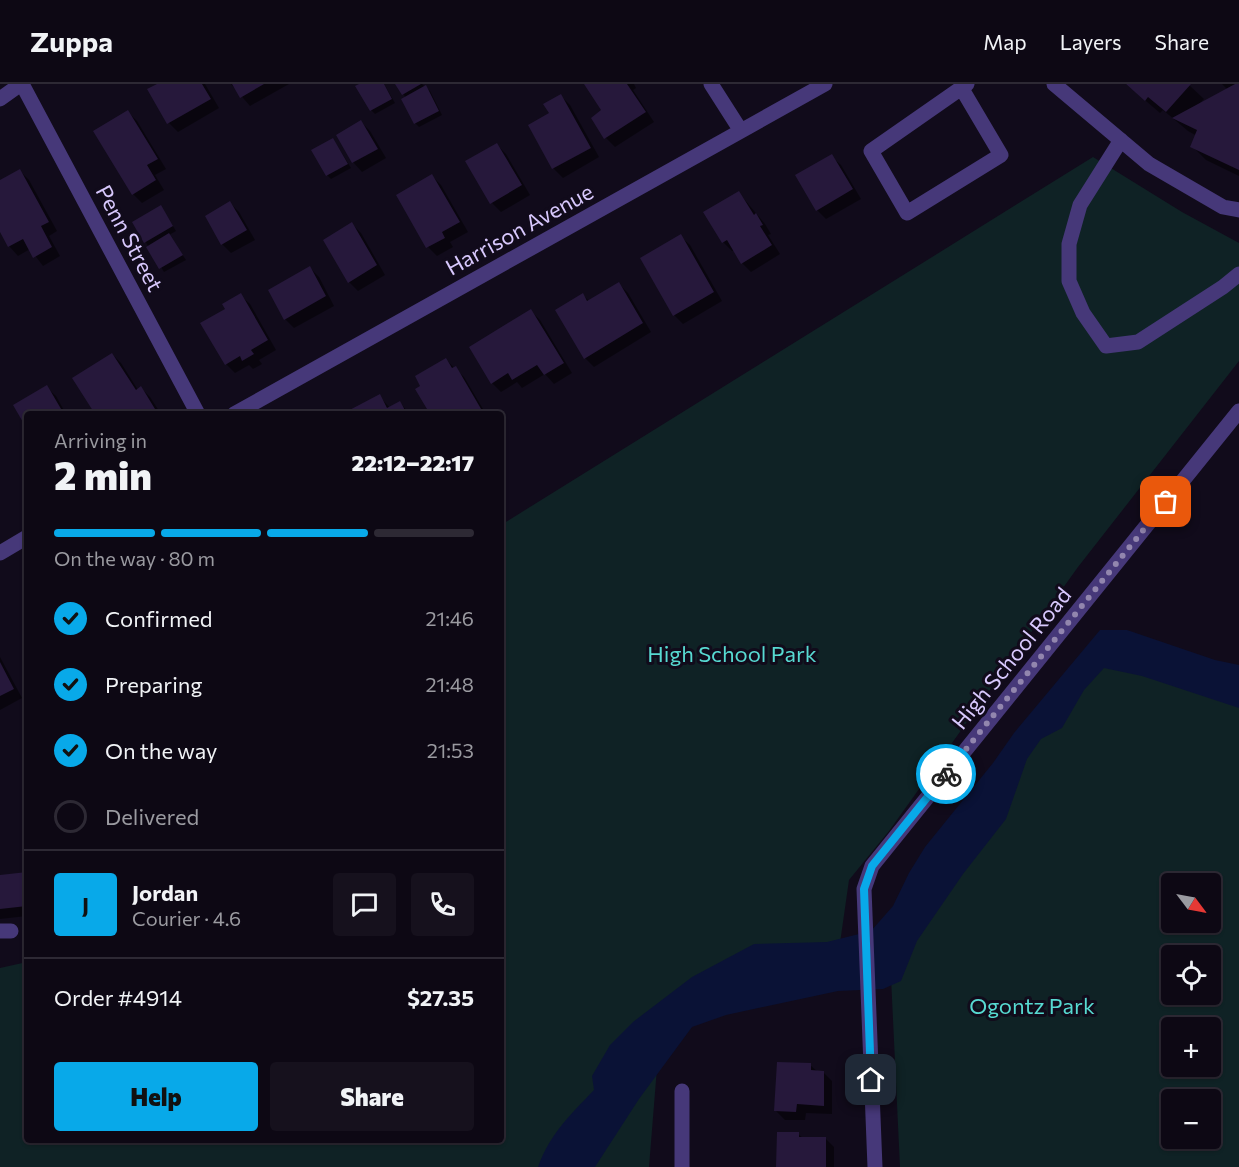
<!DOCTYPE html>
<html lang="en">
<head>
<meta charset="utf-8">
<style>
  body { margin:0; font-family:Commissioner,sans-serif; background:#16111d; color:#f1f3f6; height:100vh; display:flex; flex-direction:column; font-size:22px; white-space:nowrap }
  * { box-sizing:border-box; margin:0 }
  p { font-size:20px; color:#9a9aa0 }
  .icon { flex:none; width:33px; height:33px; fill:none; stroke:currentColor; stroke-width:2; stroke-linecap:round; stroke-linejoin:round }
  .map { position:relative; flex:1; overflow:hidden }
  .drawer { position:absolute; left:24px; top:327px; width:480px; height:732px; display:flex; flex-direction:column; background:#0d0814; border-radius:6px; box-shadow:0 2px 4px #0004,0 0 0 2px #2d2934 }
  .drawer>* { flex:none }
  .needle { width:39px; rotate:122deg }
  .controls { position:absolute; left:1161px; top:789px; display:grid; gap:12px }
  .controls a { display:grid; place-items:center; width:60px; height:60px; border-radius:6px; background:#0d0814; box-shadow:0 2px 4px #0004,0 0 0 2px #2d2934; font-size:30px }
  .pin { position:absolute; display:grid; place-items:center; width:51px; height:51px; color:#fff; margin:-26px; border-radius:12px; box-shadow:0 3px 9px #0006 }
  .courier { position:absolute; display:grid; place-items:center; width:60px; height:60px; margin:-30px; border:4px solid #08a9e9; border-radius:50%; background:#fff; color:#222; box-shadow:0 2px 8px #0007 }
  .overview em { font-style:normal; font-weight:800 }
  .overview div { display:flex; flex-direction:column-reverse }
  .overview { display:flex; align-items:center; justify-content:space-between; height:102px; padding:0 30px }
  h1 { font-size:39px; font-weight:800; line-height:45px }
  .bar { display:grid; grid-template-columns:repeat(4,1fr); gap:9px 6px; align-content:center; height:72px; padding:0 30px }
  .bar i { height:8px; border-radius:4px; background:#2d2934 }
  .bar .current { background:#08a9e9 }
  .bar p { grid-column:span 4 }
  .line { display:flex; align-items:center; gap:15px; padding:0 30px; border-top:2px solid #2d2934 }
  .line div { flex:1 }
  .round { display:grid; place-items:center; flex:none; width:63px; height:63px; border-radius:6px; background:#16111d }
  ol { padding:0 30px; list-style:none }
  li { display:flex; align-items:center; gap:18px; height:66px }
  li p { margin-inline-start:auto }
  li .icon { padding:6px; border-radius:50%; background:#08a9e9; color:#111; stroke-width:4 }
  li:last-child { color:#9a9aa0 }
  li i { width:33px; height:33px; border:3px solid #2d2934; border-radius:50% }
  .action { display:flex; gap:12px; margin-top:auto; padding:12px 30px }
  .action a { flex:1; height:69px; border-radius:6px; background:#08a9e9; color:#111; font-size:24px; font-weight:800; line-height:69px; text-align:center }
  .action a+a { background:#16111d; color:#f1f3f6 }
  header { display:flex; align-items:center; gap:36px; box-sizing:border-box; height:84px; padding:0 30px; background:#0d0814; border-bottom:2px solid #2d2934 }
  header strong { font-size:28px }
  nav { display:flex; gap:33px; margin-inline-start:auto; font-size:21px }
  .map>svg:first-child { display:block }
  .green { fill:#0f2225; fill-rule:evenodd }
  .water { fill:#0a1236 }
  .shadow { fill:#0007 }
  .building { fill:#26183b }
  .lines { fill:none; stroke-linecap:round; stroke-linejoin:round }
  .minor { stroke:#463879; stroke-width:15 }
  .done { stroke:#9286ae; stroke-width:6; stroke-dasharray:0 10.8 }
  .route { stroke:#08a9e9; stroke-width:8 }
  .labels { text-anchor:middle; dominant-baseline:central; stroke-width:6; stroke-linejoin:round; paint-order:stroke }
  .street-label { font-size:22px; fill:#d8c8fd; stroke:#110b1b }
  .park-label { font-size:22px; fill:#57d9d1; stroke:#110b1b }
</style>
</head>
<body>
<header>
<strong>Zuppa</strong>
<nav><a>Map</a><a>Layers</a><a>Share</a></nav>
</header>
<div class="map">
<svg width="1239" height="1083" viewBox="0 0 1239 1083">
  <rect width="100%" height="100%" fill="#110b1b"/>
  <!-- green -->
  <path class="green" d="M1093,73l89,55 57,31v118l-161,206 -189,264 -40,49 -10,70 -180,93 -10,124h-649v-199l27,-6v178h474v-615z
    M1091,568l148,33v482h-339l-12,-253zM1172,800h38v38h-38zM1172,872h38v38h-38zM1172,944h38v38h-38zM1172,1016h38v38h-38z"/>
  <!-- water -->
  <path class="water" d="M1100,546h27l88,30 24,5v43l-97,-32 -38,-8 -20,22 -22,38 -21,11 -14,20 -21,60 -43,55 -46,67 -16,40 -18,8 -45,2 -112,24 -34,12 -53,72 -44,68h-57c12,-33 32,-52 56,-77l-2,-14 18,-31 23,-23 59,-45 62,-33 73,-2 44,-11 22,-25 16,-33 16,-26 68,-84 21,-30z"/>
  <!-- shadow -->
  <path class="shadow" d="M160,0h45l14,24 -41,24 -9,-9z
    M231,0h58l-39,22z
    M362,0h22l11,19 -20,11 -4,-4z
    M397,0h25l8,7 12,24 -23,12 -4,-4 -9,-25z
    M586,0h48l2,4 -3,2 21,32 -39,25 -9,-9 -13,-20 10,-7z
    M1126,0h62l16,15 -6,6 30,-15 -6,-6h17v92l-33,-16 -14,-14 5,-10 -9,-5 -25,-21 -3,3z
    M561,12l9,9 29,52 -36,21 -9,-9 -24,-43 21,-12z
    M128,28l9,9 29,48 -11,6 9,15 -22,13 -9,-9z
    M361,38l9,9 16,27 -24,14 -9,-10 -15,-26z
    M333,55l18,29 -20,11 -4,-4z
    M497,61l9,9 24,41 -29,17 -9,-9z
    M831,72l10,9 20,34 -35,20 -9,-9z
    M20,87l9,9 28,51 -8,5 11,20 -17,10 -13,-17 -12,7 -9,-10 -9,-17v-47z
    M432,92l9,9 27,47 -18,10 3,5 -16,9 -9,-9 -30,-51z
    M739,109l26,31 6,10 -3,1 12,19 -29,18 -9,-9 -8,-13 -2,1 -9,-9z
    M230,119l9,9 16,28 -24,13 -9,-9z
    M161,123l15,24 -7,4 17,25 -22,12 -30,-49z
    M352,140l9,9 24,42 -27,16 -9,-9z
    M680,152l10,9 32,56 -39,23 -9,-9z
    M310,184l9,9 15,29 -40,22 -9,-9z
    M619,200l9,9 23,39 -57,35 -9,-9 -2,-63 6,6z
    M240,211l10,9 26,46 -17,10 3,4 -9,5 -4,-4 -14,8 -9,-9 1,-55z
    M531,227l9,9 32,53 -18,11 -9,-10 -23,14 -5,-6 -16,10 -9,-9z
    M112,270l9,9 17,27 3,-2 9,9 11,17h-64z
    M445,275l19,18 22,37h-54z
    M46,303l10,9 10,18h-39v12l-12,-20z
    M379,312l11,12 10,-5 10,11h-63z
    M0,573l22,41 -22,12z
    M27,789v43l-27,3v-43z
    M810,981l8,7h5l9,9v33l-26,-1 -1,7h-20l-9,-9z
    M798,1050l5,4h22l9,9v20h-57z"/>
  <!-- building -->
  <path class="building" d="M157,0h45l9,15 -44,25 -20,-35z
    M232,0h32l-24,14z
    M359,0h25l8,15 -22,12 -15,-25z
    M395,0h26l-19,11z
    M584,0h43l19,28 -42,27 -13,-21 10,-8z
    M1126,0h65l-25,28 -18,-15 -3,4z
    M1235,0h4v86l-49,-23 7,-17 -25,-12z
    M426,1l13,26 -25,13 -13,-25z
    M561,10l30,54 -39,21 -24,-44 21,-12 -6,-9z
    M128,26l30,49 -11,6 9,15 -24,15 -39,-64z
    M361,36l17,29 -26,14 -16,-28z
    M333,54l15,26 -22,12 -15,-26z
    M497,59l25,42 -32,19 -25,-43z
    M832,70l21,35 -37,22 -21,-36z
    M20,85l29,53 -8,4 11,21 -19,11 -10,-19 -15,8 -8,-15v-52z
    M432,90l28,48 -18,10 3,6 -19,10 -30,-53z
    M739,107l15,24 2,-2 7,12 -3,1 12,19 -31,19 -14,-24 -5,3 -19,-31z
    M230,117l17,29 -26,15 -16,-29z
    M161,121l12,21 -29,17 -12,-21z
    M352,138l25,43 -29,18 -25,-43z
    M169,149l14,22 -24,14 -13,-22z
    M681,150l33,58 -41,24 -33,-58z
    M310,182l16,30 -42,24 -16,-30z
    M619,198l24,41 -59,36 -29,-49 28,-17 4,8z
    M241,209l27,47 -17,10 3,4 -12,7 -2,-5 -15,9 -25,-42 25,-14 -3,-5z
    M531,225l33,54 -20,12 -7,-10 -25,15 -4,-7 -17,11 -22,-37z
    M112,269l24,37 5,-4 14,23 -8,5h-52l-23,-36z
    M446,274l6,10 4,-2 28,48h-32l-1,-2 -4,2h-17l-15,-25 5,-3 -5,-10z
    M47,301l17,29h-37v15l-14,-24z
    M380,310l7,14 13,-7 7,13h-65z
    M0,578l14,27 -14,7z
    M27,788v34l-27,3v-34z
    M777,978l34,1v7l13,1v35l-27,-2 -1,8 -22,-1z
    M777,1048h22v5h27v30h-50z"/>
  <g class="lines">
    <!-- minor -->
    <path class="minor" d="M22,0l176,330
      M711,0l30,47
      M1054,0l95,80 74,43 16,3
      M962,5l39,66 -94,58 -36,-62 96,-67
      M0,15l21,-15
      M1121,56l-41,65 -11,39v37l14,32 23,33 32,-4 85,-55 16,-13
      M234,330l591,-330
      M0,469l27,-16
      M0,847h11
      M682,1083v-76
      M875,1083l-11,-278 8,-23 367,-455"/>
  </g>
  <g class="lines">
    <!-- done -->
    <path class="done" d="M946,690l220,-272"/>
    <!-- route -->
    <path class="route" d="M871,996l-7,-191 8,-23 74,-92"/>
  </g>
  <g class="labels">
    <!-- street labels -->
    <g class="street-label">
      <text transform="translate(519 145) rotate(-29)">Harrison Avenue</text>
      <text transform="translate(130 154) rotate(62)">Penn Street</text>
      <text transform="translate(1011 574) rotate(-51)">High School Road</text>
    </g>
    <!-- park labels -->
    <g class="park-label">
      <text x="732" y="569">High School Park</text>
      <text x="1032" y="921">Ogontz Park</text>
    </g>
  </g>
</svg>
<div class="controls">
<a><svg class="needle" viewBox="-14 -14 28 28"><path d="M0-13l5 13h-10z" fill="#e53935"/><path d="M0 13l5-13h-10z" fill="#9a9aa0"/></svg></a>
<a><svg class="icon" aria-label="locate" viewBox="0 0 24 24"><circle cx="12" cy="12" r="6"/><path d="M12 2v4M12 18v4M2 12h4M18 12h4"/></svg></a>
<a>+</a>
<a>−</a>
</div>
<div class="pin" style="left:1166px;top:418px;background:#ea580c"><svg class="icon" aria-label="bag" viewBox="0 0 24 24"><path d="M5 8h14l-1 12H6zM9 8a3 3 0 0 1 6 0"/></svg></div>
<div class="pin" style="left:871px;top:996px;background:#1f2937"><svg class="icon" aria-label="home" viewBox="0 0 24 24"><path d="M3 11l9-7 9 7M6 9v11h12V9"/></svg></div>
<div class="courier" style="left:946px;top:690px"><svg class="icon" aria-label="bike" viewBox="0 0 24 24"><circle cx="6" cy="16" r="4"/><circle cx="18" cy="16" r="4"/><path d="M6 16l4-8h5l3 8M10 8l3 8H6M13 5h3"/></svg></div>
<section class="drawer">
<div class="overview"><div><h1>2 min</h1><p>Arriving in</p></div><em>22:12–22:17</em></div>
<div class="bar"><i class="current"></i><i class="current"></i><i class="current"></i><i></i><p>On the way · 80 m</p></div>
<ol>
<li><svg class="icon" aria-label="check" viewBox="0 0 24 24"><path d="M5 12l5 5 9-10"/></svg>Confirmed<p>21:46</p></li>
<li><svg class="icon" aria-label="check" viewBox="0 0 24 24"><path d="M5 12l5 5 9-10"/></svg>Preparing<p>21:48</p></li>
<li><svg class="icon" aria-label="check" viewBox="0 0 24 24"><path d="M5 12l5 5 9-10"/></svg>On the way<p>21:53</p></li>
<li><i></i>Delivered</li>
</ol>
<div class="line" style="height:108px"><b class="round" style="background:#08a9e9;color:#111">J</b><div><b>Jordan</b><p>Courier · 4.6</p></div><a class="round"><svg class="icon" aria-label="chat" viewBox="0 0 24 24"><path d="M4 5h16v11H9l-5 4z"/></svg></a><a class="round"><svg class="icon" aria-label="phone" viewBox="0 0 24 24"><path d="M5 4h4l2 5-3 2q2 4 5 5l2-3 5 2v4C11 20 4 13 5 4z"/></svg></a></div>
<div class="line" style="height:78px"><div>Order #4914</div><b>$27.35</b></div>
<div class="action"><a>Help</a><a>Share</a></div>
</section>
</div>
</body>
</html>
